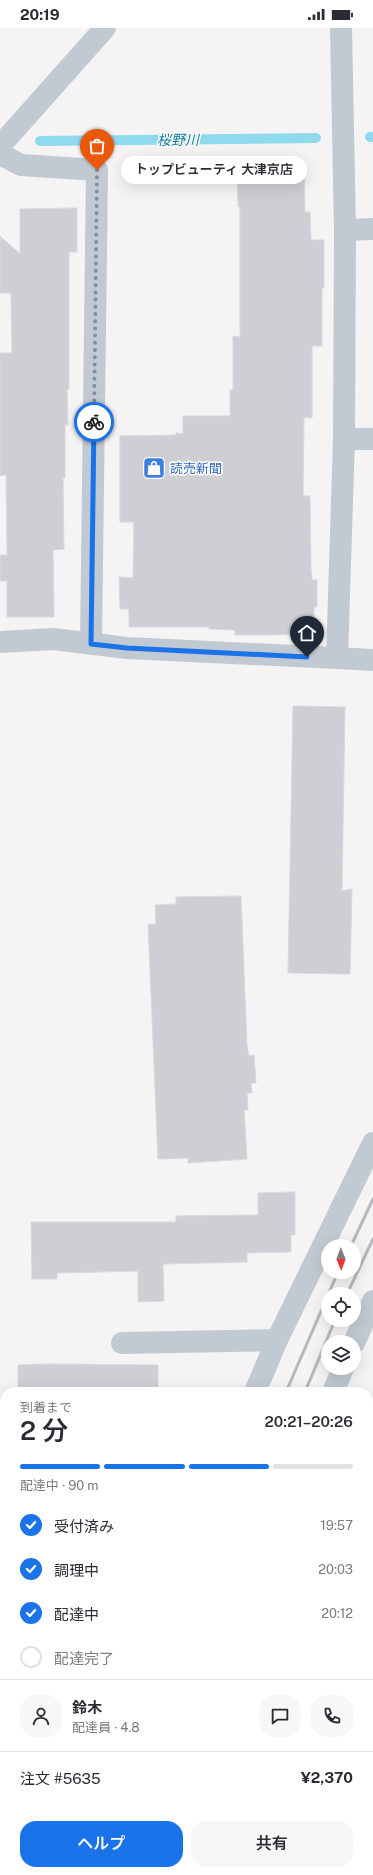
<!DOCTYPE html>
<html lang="ja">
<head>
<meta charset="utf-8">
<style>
  body { margin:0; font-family:"Public Sans","Noto Sans JP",sans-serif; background:#f7f7f7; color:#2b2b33; height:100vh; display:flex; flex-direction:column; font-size:15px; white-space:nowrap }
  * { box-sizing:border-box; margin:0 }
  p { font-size:13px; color:#7c7c81 }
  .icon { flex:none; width:22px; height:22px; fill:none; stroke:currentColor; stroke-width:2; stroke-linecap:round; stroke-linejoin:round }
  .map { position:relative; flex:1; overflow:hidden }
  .drawer { position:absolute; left:0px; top:1359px; width:373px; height:488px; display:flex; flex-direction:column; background:#fff; border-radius:16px 16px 0 0; box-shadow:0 4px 16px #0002 }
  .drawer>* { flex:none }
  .needle { width:26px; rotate:179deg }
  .buttons { position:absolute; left:321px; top:1211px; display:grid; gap:8px }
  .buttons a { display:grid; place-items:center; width:40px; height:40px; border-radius:50%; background:#fff; box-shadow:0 4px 16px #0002; font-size:20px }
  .pin { position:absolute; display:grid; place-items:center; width:34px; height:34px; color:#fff; margin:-41px -17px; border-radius:50% 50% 50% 0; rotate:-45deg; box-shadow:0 0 4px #0007 }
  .pin .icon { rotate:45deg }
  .courier { position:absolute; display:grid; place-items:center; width:40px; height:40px; margin:-20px; border:3px solid #1a73e8; border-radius:50%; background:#fff; color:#222; box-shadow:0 1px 5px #0007 }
  .bubble { position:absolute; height:28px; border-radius:14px; background:#fff; box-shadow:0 4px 16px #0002; font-size:13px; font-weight:600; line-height:28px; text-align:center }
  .head em { font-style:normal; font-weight:600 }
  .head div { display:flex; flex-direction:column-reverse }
  .head { display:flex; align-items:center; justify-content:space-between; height:68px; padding:0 20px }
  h1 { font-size:26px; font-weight:600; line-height:30px }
  .bar { display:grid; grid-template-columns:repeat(4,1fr); gap:6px 4px; align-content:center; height:48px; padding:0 20px }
  .bar i { height:5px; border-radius:3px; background:#e1e1e2 }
  .bar .active { background:#1a73e8 }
  .bar p { grid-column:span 4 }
  .line { display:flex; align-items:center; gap:10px; padding:0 20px; border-top:1px solid #e1e1e2 }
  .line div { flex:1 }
  .round { display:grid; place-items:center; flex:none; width:42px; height:42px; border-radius:16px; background:#f7f7f7 }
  ol { padding:0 20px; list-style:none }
  li { display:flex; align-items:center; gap:12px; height:44px }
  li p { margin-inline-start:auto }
  li .icon { padding:4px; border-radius:50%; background:#1a73e8; color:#fff; stroke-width:4 }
  li:last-child { color:#7c7c81 }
  li i { width:22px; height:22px; border:2px solid #e1e1e2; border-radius:50% }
  .cta { display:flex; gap:8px; margin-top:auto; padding:8px 20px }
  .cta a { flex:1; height:46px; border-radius:16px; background:#1a73e8; color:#fff; font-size:16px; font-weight:600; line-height:46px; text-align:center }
  .cta a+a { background:#f7f7f7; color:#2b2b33 }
  .status { display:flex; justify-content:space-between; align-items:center; height:28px; padding:0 20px; background:#fff; direction:ltr }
  .status svg { height:11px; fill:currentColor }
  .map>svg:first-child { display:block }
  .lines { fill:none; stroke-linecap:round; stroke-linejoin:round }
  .stream { stroke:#90daee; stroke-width:10 }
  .building { fill:#cdcfd5; stroke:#d7d9de }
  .minor { stroke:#c1cad2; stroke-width:22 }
  .rail { stroke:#b5b8bd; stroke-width:3 }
  .done { stroke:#868d94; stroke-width:4; stroke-dasharray:0 7.2 }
  .route { stroke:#1a73e8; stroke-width:5 }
  .labels { text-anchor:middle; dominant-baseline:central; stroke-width:3; stroke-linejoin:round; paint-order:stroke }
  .shop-label { font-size:13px; fill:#366cbe; stroke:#fff; text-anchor:start }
  .water-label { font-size:14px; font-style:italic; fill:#0c7c9b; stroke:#fff }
</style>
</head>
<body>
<div class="status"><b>20:19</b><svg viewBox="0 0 49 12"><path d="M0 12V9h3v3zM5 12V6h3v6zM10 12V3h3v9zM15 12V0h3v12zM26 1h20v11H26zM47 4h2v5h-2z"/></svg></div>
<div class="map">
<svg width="373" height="1847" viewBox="0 0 373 1847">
  <rect width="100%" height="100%" fill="#f5f3f3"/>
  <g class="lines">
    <!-- stream -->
    <path class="stream" d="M370,109h3
      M40,113l276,-3"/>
  </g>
  <!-- building -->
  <path class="building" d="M304,137l1,47h5l1,28h13v48h-2v58h-10v72l-8,-1 -1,79h7l1,73 1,11h5v27h-3v16h-11v11l-31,1h-37v-5l-26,-1v-2h-80v-18h-9l-1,-32 14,1 1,-56h-14v-86l56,-1v-2l7,1v-18h47v-26h3v-54l7,1v-130h-2l-1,-41z
    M77,180v44h-8v137h-2l1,36h-3v53h-2l1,71 -11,1 1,67h-47v-36h-7v-26h7l-1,-80 -6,1v-123h12l-1,-60h-11v-57l20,18v-45z
    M293,678l52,1 -3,184 10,-2 -2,85 -62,-1z
    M241,868l6,149 2,11 5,-1 2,28h-5l1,10h-5l1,17h-4l3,49 -59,4v-5l-30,1 -10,-235h8l-1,-19 21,-1v-7z
    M295,1164v43h-4v17l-44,1v9l-84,2 1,37 -26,1v-31l-81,2v6h-25l-1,-57h145v-6l82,-1v-22z
    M46,1336l112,1v27h-140v-27z"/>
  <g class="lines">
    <!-- minor -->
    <path class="minor" d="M0,118l105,-118
      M0,126l21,11 76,5 -6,474
      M345,202l28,-1
      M344,411h29
      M0,614l53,-3 74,9 210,10 7,-219 1,-209 -4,-202
      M337,630l36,2
      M122,1315l155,-3
      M354,1315l19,-42
      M255,1364l22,-52 96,-197
      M333,1364l10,-24
      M0,1398h5
      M0,1494h5
      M368,1709h5
      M0,1715h5
      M368,1835l1,12
      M60,1847l2,-5
      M140,1847l2,-5"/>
    <!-- rail -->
    <path class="rail" d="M351,1218l22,-47
      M347,1266l26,-55
      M286,1364l52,-120
      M305,1364l30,-72
      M90,1847l2,-5
      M114,1847l1,-5"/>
  </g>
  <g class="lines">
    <!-- done -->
    <path class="done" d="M94,394l3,-252"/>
    <!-- route -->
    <path class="route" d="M94,394l-3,222 36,4 180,9"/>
  </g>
  <!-- icons -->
  <defs>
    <g id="shop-square" transform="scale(1.15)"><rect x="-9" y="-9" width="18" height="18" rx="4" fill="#3f7fe0" stroke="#fff"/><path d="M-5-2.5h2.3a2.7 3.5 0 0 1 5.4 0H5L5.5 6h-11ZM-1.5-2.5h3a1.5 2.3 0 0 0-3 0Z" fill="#fff"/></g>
  </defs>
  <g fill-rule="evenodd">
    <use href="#shop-square" x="154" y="440"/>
  </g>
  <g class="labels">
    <!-- shop labels -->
    <g class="shop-label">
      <text x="170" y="440">読売新聞</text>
    </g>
    <!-- water labels -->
    <g class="water-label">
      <text transform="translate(178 112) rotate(-1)">桜野川</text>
    </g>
  </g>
</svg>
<div class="buttons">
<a><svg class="needle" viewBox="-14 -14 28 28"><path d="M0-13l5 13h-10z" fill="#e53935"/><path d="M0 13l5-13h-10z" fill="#7c7c81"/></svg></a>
<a><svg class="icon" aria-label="locate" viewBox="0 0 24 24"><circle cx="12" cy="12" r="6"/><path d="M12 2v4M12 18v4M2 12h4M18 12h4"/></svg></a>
<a><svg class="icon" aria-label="layers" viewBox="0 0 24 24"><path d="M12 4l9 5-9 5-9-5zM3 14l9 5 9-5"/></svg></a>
</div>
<div class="pin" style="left:97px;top:142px;background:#ea580c"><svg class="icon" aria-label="bag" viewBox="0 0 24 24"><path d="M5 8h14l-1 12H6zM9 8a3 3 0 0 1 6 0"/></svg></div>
<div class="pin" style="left:307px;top:629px;background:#1f2937"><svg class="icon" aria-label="home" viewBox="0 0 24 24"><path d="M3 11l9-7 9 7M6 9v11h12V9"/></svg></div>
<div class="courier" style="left:94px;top:394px"><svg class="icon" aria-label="bike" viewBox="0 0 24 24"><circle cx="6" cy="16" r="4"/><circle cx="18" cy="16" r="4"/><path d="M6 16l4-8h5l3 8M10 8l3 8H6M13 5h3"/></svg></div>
<div class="bubble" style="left:121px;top:128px;width:186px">トップビューティ 大津京店</div>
<section class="drawer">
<div class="head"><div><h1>2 分</h1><p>到着まで</p></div><em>20:21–20:26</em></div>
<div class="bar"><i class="active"></i><i class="active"></i><i class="active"></i><i></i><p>配達中 · 90 m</p></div>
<ol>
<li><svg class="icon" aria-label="check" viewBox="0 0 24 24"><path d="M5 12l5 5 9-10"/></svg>受付済み<p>19:57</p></li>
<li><svg class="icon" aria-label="check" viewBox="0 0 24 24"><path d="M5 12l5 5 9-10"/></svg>調理中<p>20:03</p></li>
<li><svg class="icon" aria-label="check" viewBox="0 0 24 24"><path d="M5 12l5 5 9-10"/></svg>配達中<p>20:12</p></li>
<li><i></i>配達完了</li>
</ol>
<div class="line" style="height:72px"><a class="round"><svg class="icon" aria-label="person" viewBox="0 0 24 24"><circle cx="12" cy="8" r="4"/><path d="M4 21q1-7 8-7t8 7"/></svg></a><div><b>鈴木</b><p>配達員 · 4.8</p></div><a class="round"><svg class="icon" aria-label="chat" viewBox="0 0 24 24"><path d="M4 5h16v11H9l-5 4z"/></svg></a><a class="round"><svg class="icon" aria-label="phone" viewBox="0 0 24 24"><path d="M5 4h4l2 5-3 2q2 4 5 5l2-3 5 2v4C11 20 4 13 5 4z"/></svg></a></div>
<div class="line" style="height:52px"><div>注文 #5635</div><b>¥2,370</b></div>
<div class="cta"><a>ヘルプ</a><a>共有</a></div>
</section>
</div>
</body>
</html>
